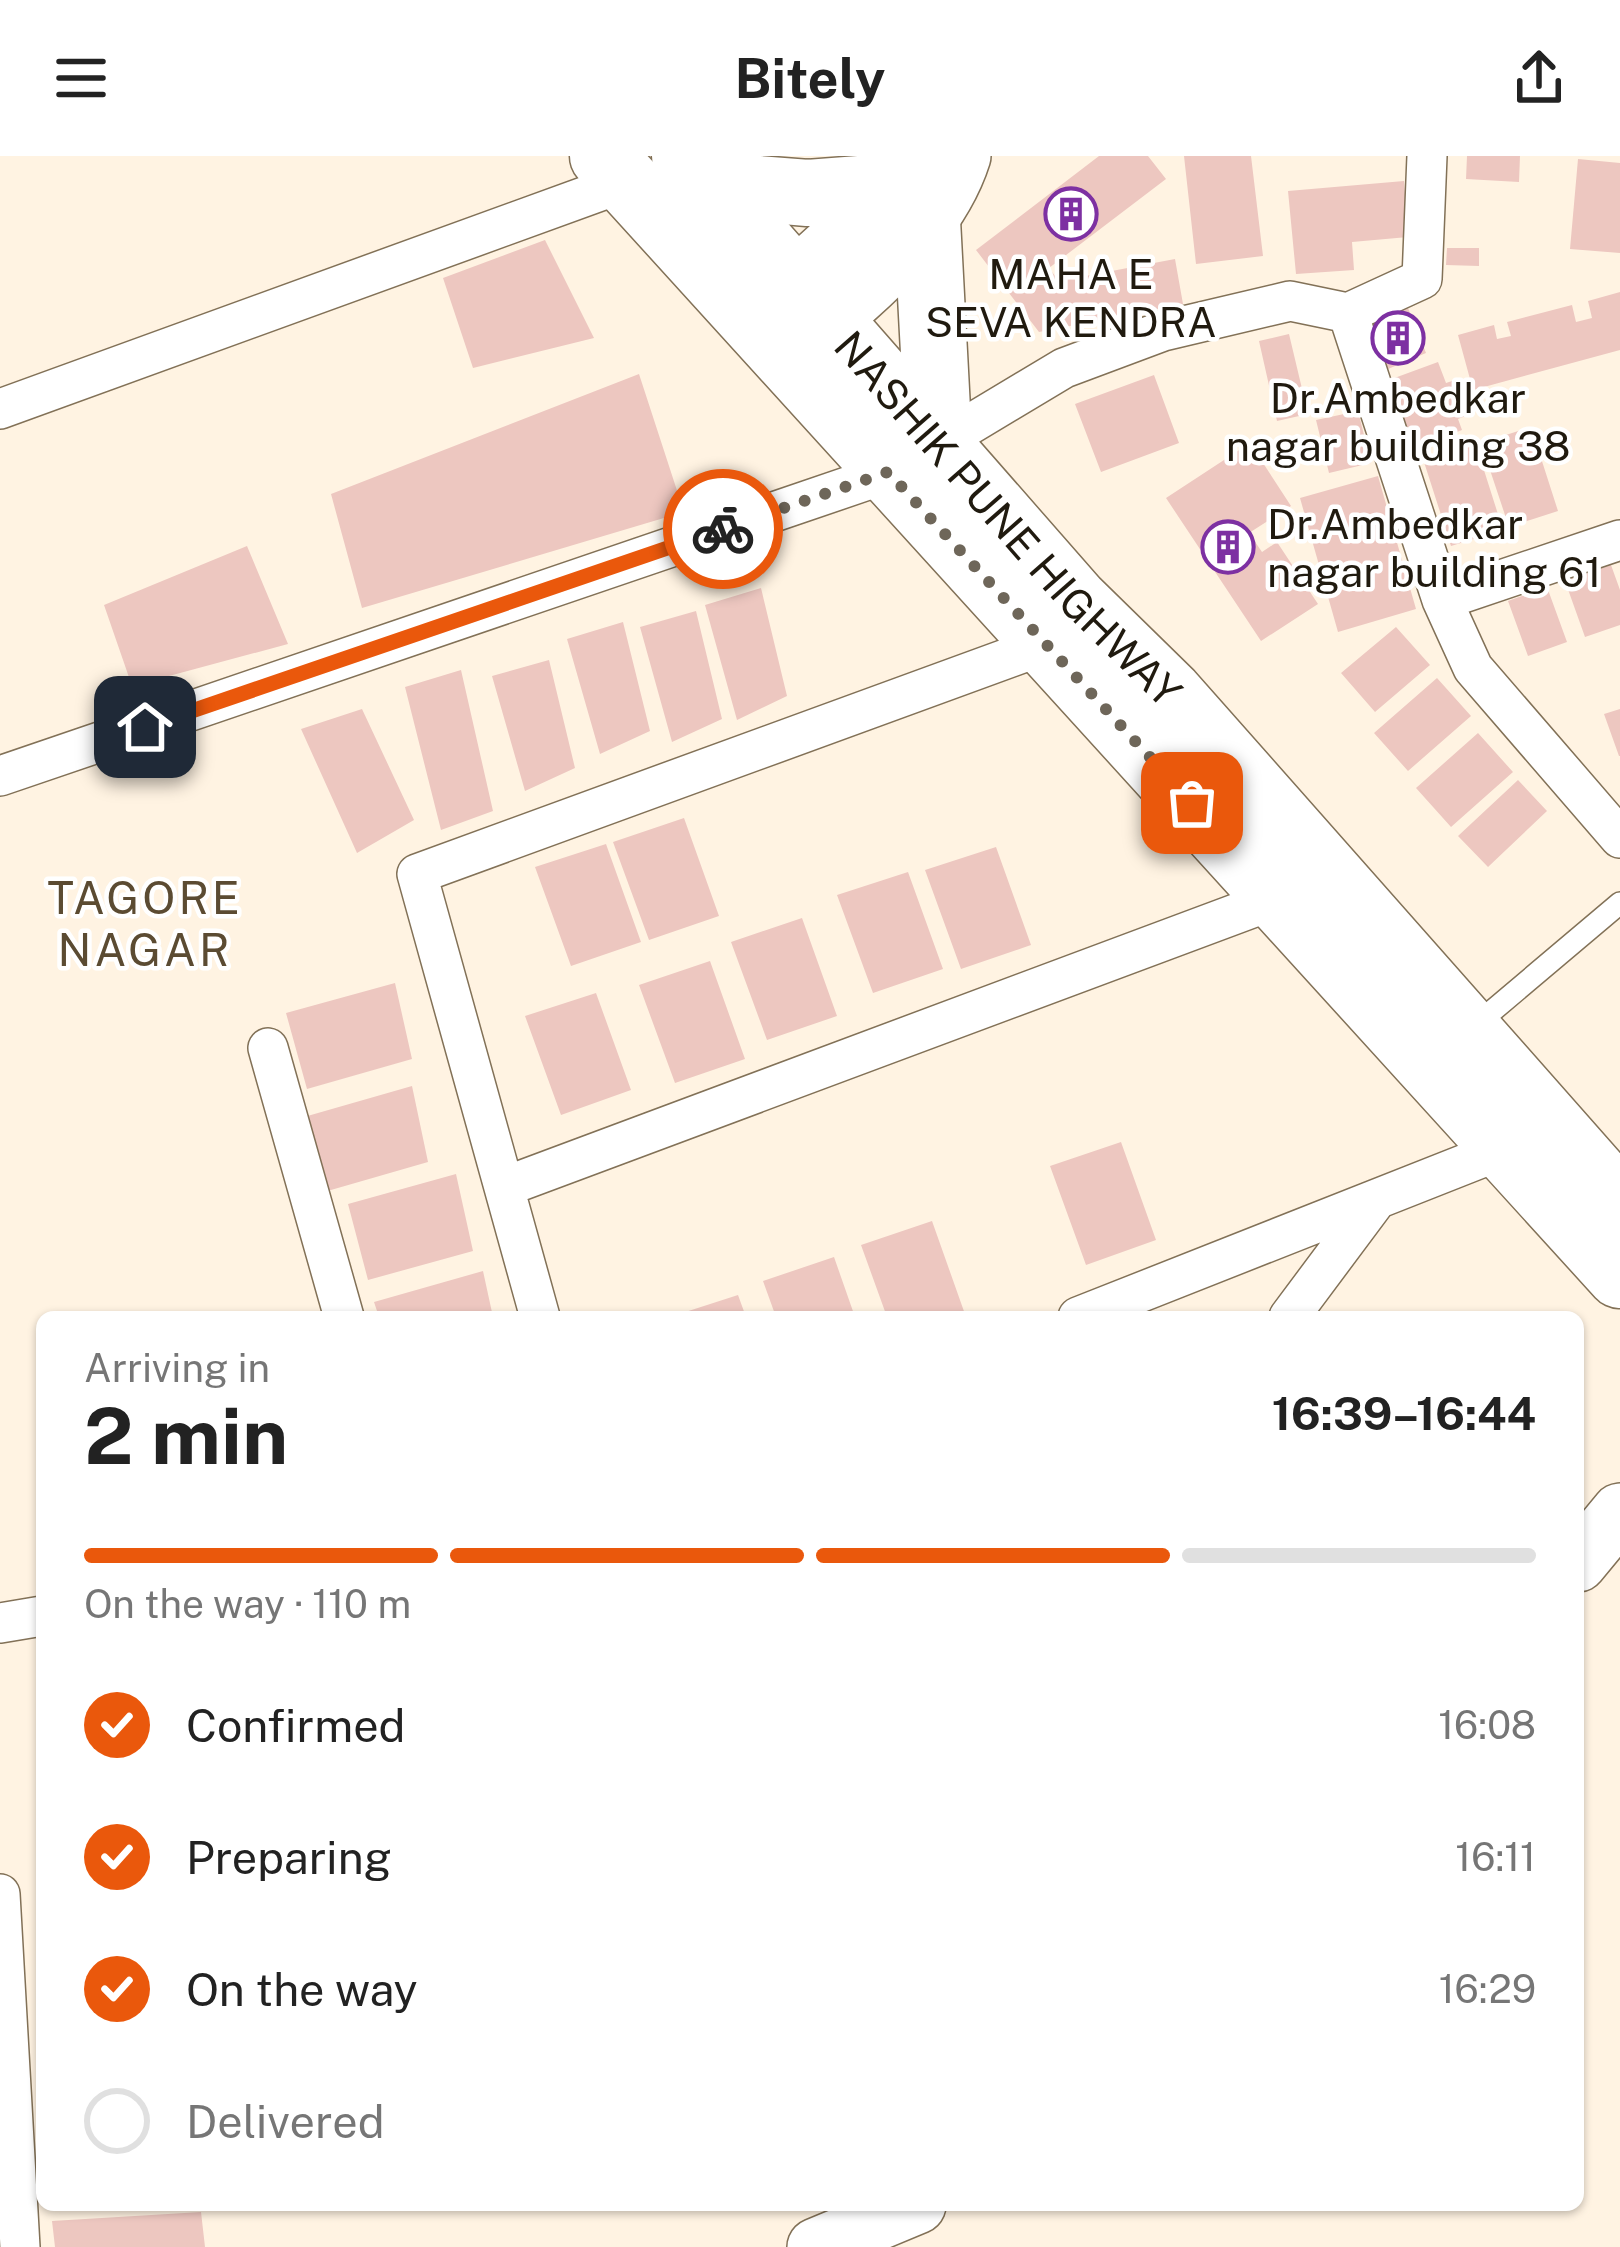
<!DOCTYPE html>
<html lang="en">
<head>
<meta charset="utf-8">
<style>
  body { margin:0; font-family:"Public Sans",sans-serif; background:#f6f6f6; color:#222; height:100vh; display:flex; flex-direction:column; font-size:45px; white-space:nowrap }
  * { box-sizing:border-box; margin:0 }
  p { font-size:39px; color:#767676 }
  .icon { flex:none; width:66px; height:66px; fill:none; stroke:currentColor; stroke-width:2; stroke-linecap:round; stroke-linejoin:round }
  .map { position:relative; flex:1; overflow:hidden }
  .details { position:absolute; left:36px; top:1155px; width:1548px; height:900px; display:flex; flex-direction:column; background:#fff; border-radius:18px; box-shadow:0 3px 9px #0004 }
  .details>* { flex:none }
  .pin { position:absolute; display:grid; place-items:center; width:102px; height:102px; color:#fff; margin:-51px; border-radius:24px; box-shadow:0 6px 18px #0006 }
  .courier { position:absolute; display:grid; place-items:center; width:120px; height:120px; margin:-60px; border:9px solid #ea580c; border-radius:50%; background:#fff; color:#222; box-shadow:0 3px 15px #0007 }
  .headline em { font-style:normal; font-weight:700 }
  .headline div { display:flex; flex-direction:column-reverse }
  .headline { display:flex; align-items:center; justify-content:space-between; height:204px; padding:0 48px }
  h1 { font-size:78px; font-weight:700; line-height:90px }
  .bar { display:grid; grid-template-columns:repeat(4,1fr); gap:18px 12px; align-content:center; height:144px; padding:0 48px }
  .bar i { height:15px; border-radius:9px; background:#e0e0e0 }
  .bar .active { background:#ea580c }
  .bar p { grid-column:span 4 }
  ol { padding:0 48px; list-style:none }
  li { display:flex; align-items:center; gap:36px; height:132px }
  li p { margin-inline-start:auto }
  li .icon { padding:12px; border-radius:50%; background:#ea580c; color:#fff; stroke-width:4 }
  li:last-child { color:#767676 }
  li i { width:66px; height:66px; border:6px solid #e0e0e0; border-radius:50% }
  header { display:flex; justify-content:space-between; align-items:center; height:156px; padding:0 48px; background:#fff; font-size:54px; font-weight:700 }
  .map>svg:first-child { display:block }
  .building { fill:#edc7c0 }
  .lines { fill:none; stroke-linecap:round; stroke-linejoin:round }
  .lane-casing { stroke:#827157; stroke-width:24 }
  .street-casing { stroke:#827157; stroke-width:42 }
  .secondary-casing { stroke:#827157; stroke-width:60 }
  .highway-casing { stroke:#827157; stroke-width:69 }
  .lane { stroke:#fff; stroke-width:21 }
  .street { stroke:#fff; stroke-width:39 }
  .secondary { stroke:#fff; stroke-width:57 }
  .highway { stroke:#fff; stroke-width:66 }
  .done { stroke:#6e6659; stroke-width:12; stroke-dasharray:0 21.6 }
  .route { stroke:#ea580c; stroke-width:15 }
  .labels { text-anchor:middle; dominant-baseline:central; stroke-width:9; stroke-linejoin:round; paint-order:stroke }
  .poi-label { font-size:42px; fill:#201a0f; stroke:#fff }
  .street-label { font-size:42px; fill:#201a0f; stroke:#fff }
  .neighbourhood-label { font-size:45px; letter-spacing:3px; fill:#5b4b32; stroke:#fff }
</style>
</head>
<body>
<header><svg class="icon" aria-label="menu" viewBox="0 0 24 24"><path d="M4 6h16M4 12h16M4 18h16"/></svg>Bitely<svg class="icon" aria-label="share" viewBox="0 0 24 24"><path d="M12 15V3M7 8l5-5 5 5M5 13v7h14v-7"/></svg></header>
<div class="map">
<svg width="1620" height="2091" viewBox="0 0 1620 2091">
  <rect width="100%" height="100%" fill="#fff3e2"/>
  <!-- building -->
  <path class="building" d="M1099,0h49l18,23 -117,89 10,13 116,-22 8,45 -144,28 -63,-82z
    M1184,0h67l12,100 -67,8z
    M1467,0h53l-1,26 -53,-3z
    M1578,3l42,4v90l-50,-4z
    M1404,25l4,56 -56,5 2,28 -58,4 -8,-83z
    M545,84l49,98 -121,30 -30,-90z
    M1447,92h32v18l-33,-1z
    M1620,136v58l-147,40 -15,-55 36,-10 3,14 14,-3 -4,-14 65,-17 4,17 16,-4 -4,-17z
    M1408,152l18,45 -38,16 -18,-46z
    M1289,178l19,80 -31,7 -18,-80z
    M1438,206l8,21 15,-5 12,35 -15,6 4,11 -48,18 -25,-68z
    M639,218l45,138 -322,96 -31,-114z
    M1154,219l25,68 -78,29 -26,-68z
    M1358,255l13,52 -42,10 -13,-53z
    M1531,271l27,84 -49,16 -28,-84z
    M1250,287l41,63 -42,27 13,19 15,-10 41,62 -57,37 -95,-143z
    M1476,289l27,85 -52,16 -27,-84z
    M1378,320l38,133 -78,23 -38,-134z
    M247,390l41,98 -156,42 -28,-81z
    M1611,409l9,25v35l-35,12 -20,-56z
    M1547,431l20,55 -39,14 -20,-55z
    M761,432l26,108 -50,24 -32,-115z
    M696,455l26,108 -50,23 -32,-115z
    M623,466l27,109 -50,23 -33,-115z
    M1396,471l34,38 -55,47 -34,-39z
    M549,504l26,108 -50,23 -33,-115z
    M461,514l32,141 -52,19 -36,-143z
    M1437,522l34,38 -63,55 -34,-38z
    M362,553l52,111 -57,33 -56,-124z
    M1620,553v47h-1l-15,-42z
    M1478,577l35,39 -62,55 -35,-39z
    M1518,624l29,31 -59,56 -30,-31z
    M684,662l35,98 -70,24 -36,-98z
    M606,688l35,98 -70,24 -36,-99z
    M996,691l35,98 -70,24 -36,-99z
    M908,716l35,97 -70,24 -36,-98z
    M802,762l35,98 -70,24 -36,-98z
    M710,805l35,98 -70,24 -36,-98z
    M395,827l17,76 -105,30 -21,-76z
    M596,837l35,97 -70,25 -36,-99z
    M412,930l16,76 -104,30 -20,-75z
    M1121,986l35,98 -70,25 -36,-99z
    M456,1018l17,77 -105,29 -20,-76z
    M932,1065l34,96h-79l-26,-72z
    M834,1101l21,60h-79l-13,-36z
    M483,1115l10,46h-114l-5,-15z
    M738,1139l8,22h-73v-1z
    M201,2056l4,35h-150l-3,-26z"/>
  <g class="lines">
    <!-- lane casing -->
    <g class="lane-casing">
      <path id="lane" d="M1472,872l148,-125"/>
    </g>
    <!-- street casing -->
    <g class="street-casing">
      <path id="street" d="M1348,157l94,287
        M0,253l625,-227
        M939,287l125,-75 99,-37 127,-30 58,12 74,-34 5,-123
        M1620,384l-178,60 31,68 147,170
        M0,620l888,-303
        M268,892l76,269
        M504,1031l777,-290
        M540,1161l-123,-443 627,-229
        M1078,1161l428,-169
        M1289,1161l88,-118
        M0,1467l42,-7
        M0,1738l20,353"/>
    </g>
    <!-- secondary casing -->
    <g class="secondary-casing">
      <path id="secondary" d="M759,155l158,-144
        M795,194c62,-53 142,-115 167,-194
        M1578,1407l42,-51
        M816,2091l101,-42"/>
    </g>
    <!-- highway casing -->
    <g class="highway-casing">
      <g id="highway">
        <path d="M603,0l1017,1119"/>
        <path id="s1" d="M685,0l390,445 95,93 450,509"/>
        <path d="M710,29l98,8 89,-7"/>
        <path d="M927,64l12,227"/>
      </g>
    </g>
    <!-- lane -->
    <use href="#lane" class="lane"/>
    <!-- street -->
    <use href="#street" class="street"/>
    <!-- secondary -->
    <use href="#secondary" class="secondary"/>
    <!-- highway -->
    <use href="#highway" class="highway"/>
  </g>
  <g class="lines">
    <!-- done -->
    <path class="done" d="M723,373l165,-57 304,331"/>
    <!-- route -->
    <path class="route" d="M145,571l578,-198"/>
  </g>
  <!-- icons -->
  <defs>
    <g id="building-ring" transform="scale(2.7)"><circle r="9.5" fill="#fff" stroke="#7d30a2" stroke-width="1.5"/><path d="M-4-6H4V6H1V3H-1V6H-4ZM-2.5-4.3h1.7v1.8h-1.7ZM.8-4.3h1.7v1.8H.8ZM-2.5-1h1.7V.8h-1.7ZM.8-1h1.7V.8H.8Z" fill="#7d30a2"/></g>
  </defs>
  <g fill-rule="evenodd">
    <use href="#building-ring" x="1071" y="58"/>
    <use href="#building-ring" x="1398" y="182"/>
    <use href="#building-ring" x="1228" y="391"/>
  </g>
  <g class="labels">
    <!-- poi labels -->
    <g class="poi-label">
      <text x="1071" y="117">MAHA E<tspan x="1071" dy="48">SEVA KENDRA</tspan></text>
      <text x="1398" y="241">Dr.Ambedkar<tspan x="1398" dy="48">nagar building 38</tspan></text>
      <text x="1267" y="367" text-anchor="start">Dr.Ambedkar<tspan x="1267" dy="48">nagar building 61</tspan></text>
    </g>
    <!-- street labels -->
    <g class="street-label">
      <text stroke="none"><textPath href="#s1" startOffset="486">NASHIK PUNE HIGHWAY</textPath></text>
    </g>
    <!-- neighbourhood labels -->
    <g class="neighbourhood-label">
      <text x="145" y="741">TAGORE<tspan x="145" dy="52">NAGAR</tspan></text>
    </g>
  </g>
</svg>
<div class="pin" style="left:1192px;top:647px;background:#ea580c"><svg class="icon" aria-label="bag" viewBox="0 0 24 24"><path d="M5 8h14l-1 12H6zM9 8a3 3 0 0 1 6 0"/></svg></div>
<div class="pin" style="left:145px;top:571px;background:#1f2937"><svg class="icon" aria-label="home" viewBox="0 0 24 24"><path d="M3 11l9-7 9 7M6 9v11h12V9"/></svg></div>
<div class="courier" style="left:723px;top:373px"><svg class="icon" aria-label="bike" viewBox="0 0 24 24"><circle cx="6" cy="16" r="4"/><circle cx="18" cy="16" r="4"/><path d="M6 16l4-8h5l3 8M10 8l3 8H6M13 5h3"/></svg></div>
<section class="details">
<div class="headline"><div><h1>2 min</h1><p>Arriving in</p></div><em>16:39–16:44</em></div>
<div class="bar"><i class="active"></i><i class="active"></i><i class="active"></i><i></i><p>On the way · 110 m</p></div>
<ol>
<li><svg class="icon" aria-label="check" viewBox="0 0 24 24"><path d="M5 12l5 5 9-10"/></svg>Confirmed<p>16:08</p></li>
<li><svg class="icon" aria-label="check" viewBox="0 0 24 24"><path d="M5 12l5 5 9-10"/></svg>Preparing<p>16:11</p></li>
<li><svg class="icon" aria-label="check" viewBox="0 0 24 24"><path d="M5 12l5 5 9-10"/></svg>On the way<p>16:29</p></li>
<li><i></i>Delivered</li>
</ol>
</section>
</div>
</body>
</html>
